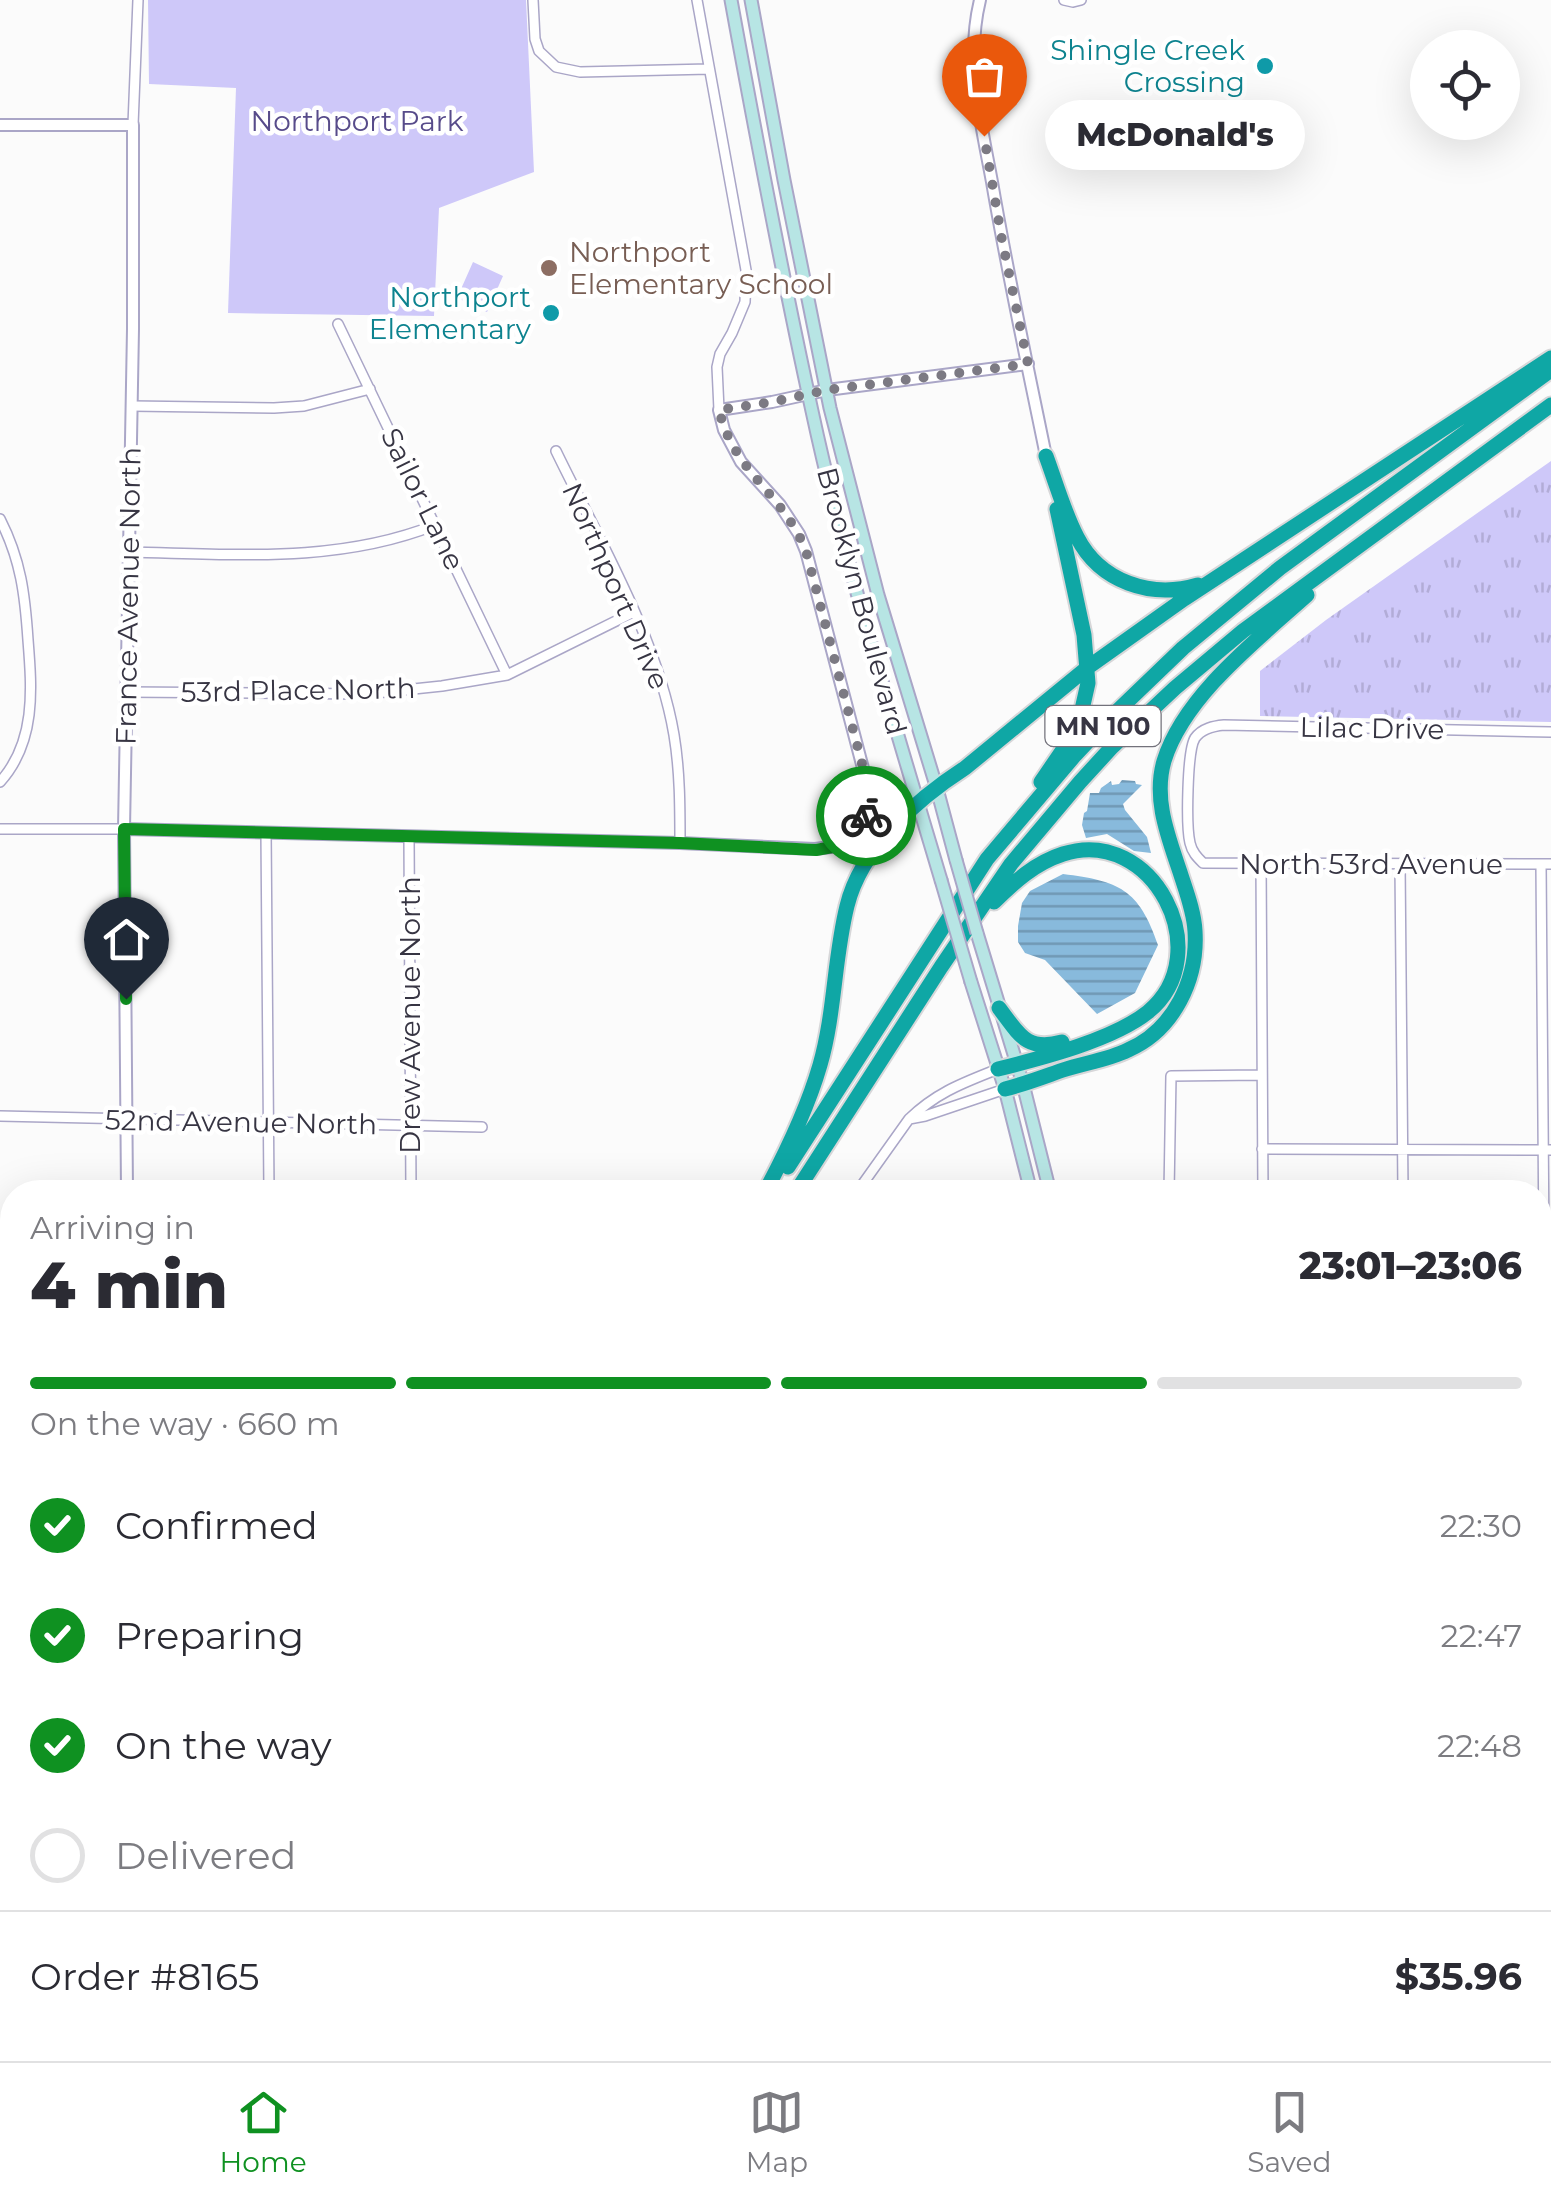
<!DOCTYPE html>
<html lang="en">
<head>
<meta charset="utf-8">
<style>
  body { margin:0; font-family:Montserrat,sans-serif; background:#f2f2f3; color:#2b2b33; height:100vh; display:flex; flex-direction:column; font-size:38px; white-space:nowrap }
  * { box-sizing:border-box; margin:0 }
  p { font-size:32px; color:#7c7c81 }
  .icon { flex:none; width:55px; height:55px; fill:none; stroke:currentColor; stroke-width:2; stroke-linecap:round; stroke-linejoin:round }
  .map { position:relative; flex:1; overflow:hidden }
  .sheet { position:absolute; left:0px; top:1180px; width:1552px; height:882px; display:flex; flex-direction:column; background:#fff; border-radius:40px 40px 0 0; box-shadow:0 10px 40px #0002 }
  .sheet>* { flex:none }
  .buttons { position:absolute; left:1410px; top:30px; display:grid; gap:20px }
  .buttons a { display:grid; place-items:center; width:110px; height:110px; border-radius:50%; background:#fff; box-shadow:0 10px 40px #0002; font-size:50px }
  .pin { position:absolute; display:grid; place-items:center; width:85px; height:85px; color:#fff; margin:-102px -42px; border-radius:50% 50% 50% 0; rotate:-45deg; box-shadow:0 0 10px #0007 }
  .pin .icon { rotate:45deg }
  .courier { position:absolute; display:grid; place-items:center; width:100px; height:100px; margin:-50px; border:8px solid #0f9121; border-radius:50%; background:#fff; color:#222; box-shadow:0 2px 12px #0007 }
  .bubble { position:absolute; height:70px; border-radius:35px; background:#fff; box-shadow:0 10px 40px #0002; font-size:32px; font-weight:800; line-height:70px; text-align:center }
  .headline em { font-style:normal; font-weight:800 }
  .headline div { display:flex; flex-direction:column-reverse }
  .headline { display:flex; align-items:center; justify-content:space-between; height:170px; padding:0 30px }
  h1 { font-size:65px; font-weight:800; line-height:75px }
  .bar { display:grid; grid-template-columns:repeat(4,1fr); gap:15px 10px; align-content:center; height:120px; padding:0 30px }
  .bar i { height:12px; border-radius:8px; background:#e1e1e2 }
  .bar .active { background:#0f9121 }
  .bar p { grid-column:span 4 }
  .line { display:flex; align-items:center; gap:25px; padding:0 30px; border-top:2px solid #e1e1e2 }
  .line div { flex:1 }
  ol { padding:0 30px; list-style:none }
  li { display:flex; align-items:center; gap:30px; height:110px }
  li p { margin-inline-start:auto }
  li .icon { padding:10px; border-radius:50%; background:#0f9121; color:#fff; stroke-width:4 }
  li:last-child { color:#7c7c81 }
  li i { width:55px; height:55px; border:5px solid #e1e1e2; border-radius:50% }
  .dock { display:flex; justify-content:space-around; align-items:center; height:140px; border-top:2px solid #e1e1e2; background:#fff; font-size:28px; color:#7c7c81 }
  .dock a { display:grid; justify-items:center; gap:5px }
  .dock .active { color:#0f9121 }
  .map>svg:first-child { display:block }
  .grass { fill:url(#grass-tufts) }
  .green { fill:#cec8f9 }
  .water { fill:url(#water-rules) }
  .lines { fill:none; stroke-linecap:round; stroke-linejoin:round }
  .minor-casing { stroke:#aaa6c7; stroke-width:12 }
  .tertiary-casing { stroke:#aaa6c7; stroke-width:14 }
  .secondary-casing { stroke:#aaa6c7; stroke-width:15 }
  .motorway-casing { stroke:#d7d7d9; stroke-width:19 }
  .minor { stroke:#fff; stroke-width:9 }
  .tertiary { stroke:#fff; stroke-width:10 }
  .secondary { stroke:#b7e5e4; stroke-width:11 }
  .motorway { stroke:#0fa7a5; stroke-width:15 }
  .rail { stroke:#64626d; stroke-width:2.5; stroke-dasharray:12 12; stroke-linecap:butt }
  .secondary-bridge-casing { stroke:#aaa6c7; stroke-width:15; stroke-linecap:butt }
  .secondary-bridge { stroke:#b7e5e4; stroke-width:11 }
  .done { stroke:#7c7a83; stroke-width:10; stroke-dasharray:0 18 }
  .route { stroke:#0f9121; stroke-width:12 }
  .culture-dot { fill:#0f9aa8; stroke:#fff; stroke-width:4 }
  .education-dot { fill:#8d6e63; stroke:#fff; stroke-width:4 }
  .labels { text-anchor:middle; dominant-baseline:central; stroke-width:9; stroke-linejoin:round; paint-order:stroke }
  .shield { fill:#fff; stroke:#73727b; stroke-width:2.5 }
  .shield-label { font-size:25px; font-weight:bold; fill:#373543 }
  .culture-label { font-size:28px; fill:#0d838f; stroke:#fff; text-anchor:end }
  .park-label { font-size:28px; fill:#574b8a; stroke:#fff }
  .education-label { font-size:28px; fill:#785e54; stroke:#fff; text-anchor:start }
  .street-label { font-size:28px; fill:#373543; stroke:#fff }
</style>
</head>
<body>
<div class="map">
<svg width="1551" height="2061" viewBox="0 0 1551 2061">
  <defs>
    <pattern id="grass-tufts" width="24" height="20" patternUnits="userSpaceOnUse" patternTransform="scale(2.5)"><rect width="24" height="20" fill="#cec8f9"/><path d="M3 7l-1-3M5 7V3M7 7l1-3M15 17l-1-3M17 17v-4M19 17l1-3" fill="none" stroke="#b2acd7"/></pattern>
    <pattern id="water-rules" width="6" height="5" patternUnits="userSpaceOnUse" patternTransform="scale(2.5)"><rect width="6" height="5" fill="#88badc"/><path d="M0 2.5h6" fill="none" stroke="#7098b4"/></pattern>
  </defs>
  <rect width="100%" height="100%" fill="#fbfbfb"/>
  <!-- grass -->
  <path class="grass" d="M1551,461v261l-291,-6v-45l66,-51z"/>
  <!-- green -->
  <path class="green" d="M148,0h378l8,172 -95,36 -5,108 -206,-3 8,-225 -87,-4z
    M473,262l30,14 -16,36 -30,-14z"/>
  <!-- water -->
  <path class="water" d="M1122,780l13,1 1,3 6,1 -19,19 2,6 22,27 4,16 -17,-2 -27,-17 -21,4 -4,-13 2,-12 3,-2 3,-18h9l2,-5 10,-7 1,4 7,-1z
    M1063,874c56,7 76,15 95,71l-23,48 -38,21 -52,-54 -20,-7 -7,-11v-16l4,-23 8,-12z"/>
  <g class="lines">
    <!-- minor casing -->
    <g class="minor-casing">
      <path id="minor" d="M533,0l2,39 4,12 17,16 24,5 129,-3
        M697,0l49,270 -1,32 -13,31 -12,21 -3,13 2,43
        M1064,0l9,2 8,-2
        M133,125l5,-125
        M338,324l169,351
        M132,406l142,2 30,-2 66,-17
        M556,451c42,87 102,188 118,284 6,36 6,72 6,108
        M0,519c21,41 25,76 28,121 4,50 8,102 -28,142
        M129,552c103,2 208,12 306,-27
        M127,692l239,2 76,-8 65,-11 127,-63
        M1551,732l-327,-7c-10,1 -22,3 -29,13 -8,13 -9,88 -5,105 2,9 7,14 13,20l348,1
        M0,829h124
        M266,832l3,360
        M409,837l2,355
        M1261,864l2,328
        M1400,864l3,328
        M1541,864l9,1145
        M998,1069c-35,14 -61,23 -89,50l16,-3 80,-27
        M0,1116l482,11
        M1262,1149l289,1
        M857,1192l52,-73
        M1169,1192l2,-116 90,-1
        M0,1313l12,1
        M0,1467l12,3
        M322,2061l7,-11"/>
    </g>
    <!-- tertiary casing -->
    <g class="tertiary-casing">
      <path id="tertiary" d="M980,0c-15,61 1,122 12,182 16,94 36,186 55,279
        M0,125h133v204l-9,500 3,363
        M124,829l556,14 135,6 23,-3 20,-17 9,-16 3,-18 -64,-244 -7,-17 -19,-29 -39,-43 -17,-32 -5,-20 53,-8 55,-12 201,-26
        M0,1691h12
        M1540,2009h11"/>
    </g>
    <!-- secondary casing -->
    <g class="secondary-casing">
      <path id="secondary" d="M731,0c25,137 51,274 81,411 34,158 83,314 129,469
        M751,0l33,180 46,228 48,187 59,194 19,71
        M977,933l46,151 27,108
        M971,982l34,107 26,103
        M1289,2050l4,11"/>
    </g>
    <!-- motorway casing -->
    <g class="motorway-casing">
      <path id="motorway" d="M1046,456c10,27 18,56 31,81 23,45 74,62 121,48
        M1041,782l28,-41 12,-27 7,-31 -4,-48 -27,-126
        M994,902c20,-20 41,-39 69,-48 90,-29 156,100 85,158 -35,28 -106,46 -150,57
        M999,1008c20,26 27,44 63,34
        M1005,1089c20,-5 38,-12 58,-19 21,-7 45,-10 65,-20 46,-20 70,-71 67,-119 -1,-20 -9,-40 -15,-59 -12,-36 -27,-73 -16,-111 20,-65 94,-122 143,-166
        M788,1167l199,-308 88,-104 32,-34 76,-73 97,-80 271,-198
        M765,1192c22,-41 42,-82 55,-127 15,-52 14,-107 27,-159 14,-58 70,-107 118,-138l122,-100 97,-69 367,-241
        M796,1192l145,-225 70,-103 69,-82 32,-35 63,-59 68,-57 308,-226
        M164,2061l8,-11
        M206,2061l7,-11
        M234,2061l7,-11
        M264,2061l7,-11"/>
    </g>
    <!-- minor -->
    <use href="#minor" class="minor"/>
    <!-- tertiary -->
    <use href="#tertiary" class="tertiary"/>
    <!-- secondary -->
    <use href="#secondary" class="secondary"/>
    <!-- motorway -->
    <use href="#motorway" class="motorway"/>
    <!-- rail -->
    <path class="rail" d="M0,1875l12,5
      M516,2050l36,11
      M561,2050l35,11"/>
    <!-- secondary-bridge casing -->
    <g class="secondary-bridge-casing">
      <path id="secondary-bridge" d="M956,860l21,73
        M941,880l30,102"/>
    </g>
    <!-- secondary-bridge -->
    <use href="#secondary-bridge" class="secondary-bridge"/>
  </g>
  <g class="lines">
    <!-- done -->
    <path class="done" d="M866,816l4,-22 -64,-243c-23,-58 -72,-78 -87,-141l53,-8 55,-12 201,-26 -26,-124 -18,-104"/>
    <!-- route -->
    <path class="route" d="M126,999l-2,-170 556,14 136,7 22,-4 12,-8 8,-8 8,-14"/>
  </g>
  <!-- markers -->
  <g class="culture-dot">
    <circle cx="1265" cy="66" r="10"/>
    <circle cx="551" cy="313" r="10"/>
  </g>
  <circle class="education-dot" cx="549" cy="268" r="10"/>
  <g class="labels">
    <!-- shield labels -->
    <rect class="shield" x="1045.5" y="706" width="115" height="40" rx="8"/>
    <g class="shield-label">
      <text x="1103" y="726">MN 100</text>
    </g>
    <!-- culture labels -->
    <g class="culture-label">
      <text x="1245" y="50">Shingle Creek<tspan x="1245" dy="32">Crossing</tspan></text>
      <text x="531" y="297">Northport<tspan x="531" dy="32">Elementary</tspan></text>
    </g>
    <!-- park labels -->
    <g class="park-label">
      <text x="357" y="121">Northport Park</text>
    </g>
    <!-- education labels -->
    <g class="education-label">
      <text x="569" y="252">Northport<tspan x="569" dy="32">Elementary School</tspan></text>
    </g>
    <!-- street labels -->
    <g class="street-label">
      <text transform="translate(423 499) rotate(64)">Sailor Lane</text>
      <text transform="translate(616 586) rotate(66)">Northport Drive</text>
      <text transform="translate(128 596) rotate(-89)">France Avenue North</text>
      <text transform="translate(862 601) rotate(75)">Brooklyn Boulevard</text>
      <text transform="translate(298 690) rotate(-1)">53rd Place North</text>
      <text transform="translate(1372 728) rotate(1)">Lilac Drive</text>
      <text x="1371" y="864">North 53rd Avenue</text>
      <text transform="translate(410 1015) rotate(-90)">Drew Avenue North</text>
      <text transform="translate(241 1122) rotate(1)">52nd Avenue North</text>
    </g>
  </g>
</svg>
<div class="buttons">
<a><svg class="icon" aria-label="locate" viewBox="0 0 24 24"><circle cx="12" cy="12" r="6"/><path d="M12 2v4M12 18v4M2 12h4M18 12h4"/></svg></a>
</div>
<div class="pin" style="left:984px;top:136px;background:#ea580c"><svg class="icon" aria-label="bag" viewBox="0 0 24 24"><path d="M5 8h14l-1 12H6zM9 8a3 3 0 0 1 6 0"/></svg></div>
<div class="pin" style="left:126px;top:999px;background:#1f2937"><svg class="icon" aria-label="home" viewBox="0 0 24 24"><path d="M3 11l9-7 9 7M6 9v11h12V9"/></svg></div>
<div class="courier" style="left:866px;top:816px"><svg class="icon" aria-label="bike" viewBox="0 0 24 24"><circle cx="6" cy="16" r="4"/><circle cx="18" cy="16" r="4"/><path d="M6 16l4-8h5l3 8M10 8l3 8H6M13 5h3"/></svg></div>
<div class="bubble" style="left:1045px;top:100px;width:260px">McDonald's</div>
<section class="sheet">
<div class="headline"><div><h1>4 min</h1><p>Arriving in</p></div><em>23:01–23:06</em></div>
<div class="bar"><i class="active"></i><i class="active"></i><i class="active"></i><i></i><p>On the way · 660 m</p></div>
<ol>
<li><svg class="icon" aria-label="check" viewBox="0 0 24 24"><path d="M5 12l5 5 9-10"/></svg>Confirmed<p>22:30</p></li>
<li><svg class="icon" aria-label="check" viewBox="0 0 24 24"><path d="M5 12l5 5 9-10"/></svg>Preparing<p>22:47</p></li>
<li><svg class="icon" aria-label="check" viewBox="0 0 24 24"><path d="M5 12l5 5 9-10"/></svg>On the way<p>22:48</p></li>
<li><i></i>Delivered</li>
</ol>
<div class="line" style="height:130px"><div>Order #8165</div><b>$35.96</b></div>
</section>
</div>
<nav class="dock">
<a class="active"><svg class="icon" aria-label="home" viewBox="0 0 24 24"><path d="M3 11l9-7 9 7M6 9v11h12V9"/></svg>Home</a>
<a><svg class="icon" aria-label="map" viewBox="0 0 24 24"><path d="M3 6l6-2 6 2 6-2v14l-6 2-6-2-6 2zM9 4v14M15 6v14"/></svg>Map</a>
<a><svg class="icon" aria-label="saved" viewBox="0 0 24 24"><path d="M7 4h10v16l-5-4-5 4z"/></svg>Saved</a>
</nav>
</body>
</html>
